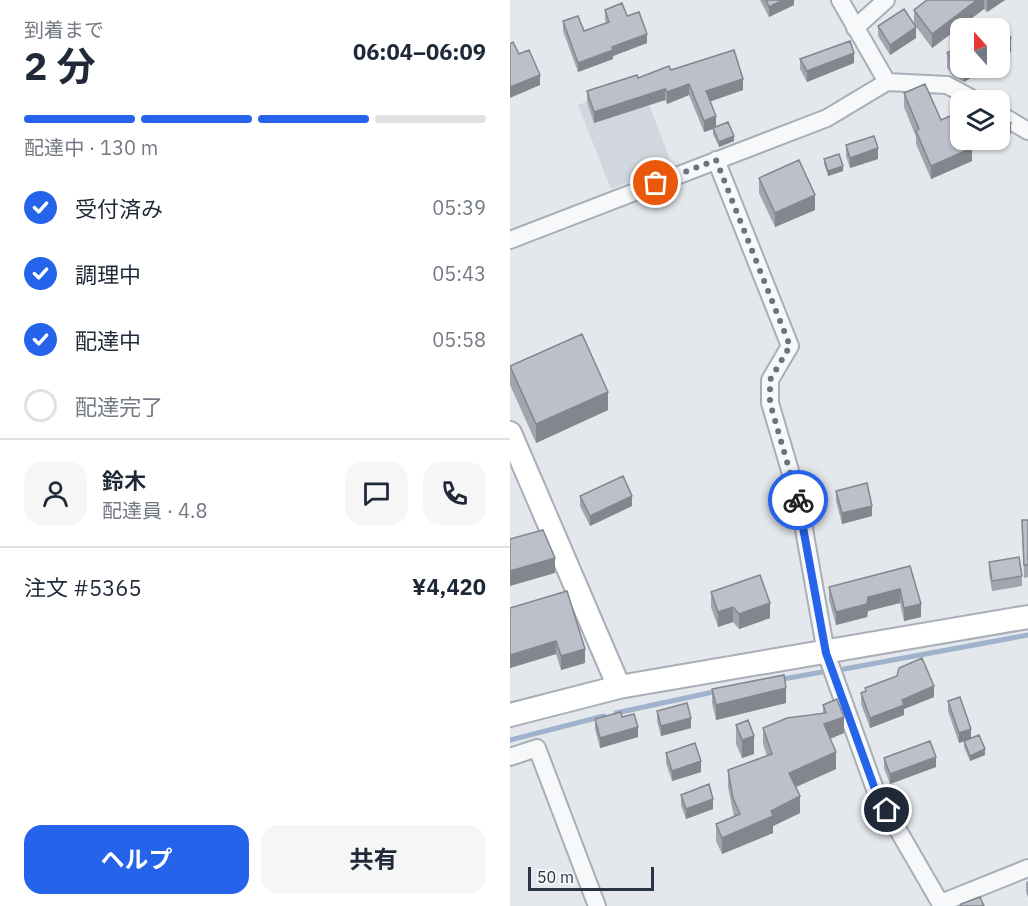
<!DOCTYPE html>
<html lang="ja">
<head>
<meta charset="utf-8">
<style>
  body { margin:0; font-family:"IBM Plex Sans","Noto Sans JP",sans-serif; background:#f6f6f7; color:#1f2937; height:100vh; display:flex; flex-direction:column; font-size:22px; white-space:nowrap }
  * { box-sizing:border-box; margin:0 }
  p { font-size:20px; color:#747a83 }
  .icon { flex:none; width:33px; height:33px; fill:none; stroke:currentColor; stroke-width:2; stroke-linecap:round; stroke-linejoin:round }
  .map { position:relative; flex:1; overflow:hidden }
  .sheet { display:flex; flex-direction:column; background:#fff; width:510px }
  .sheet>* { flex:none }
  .needle { width:39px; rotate:339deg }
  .buttons { position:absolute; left:440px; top:18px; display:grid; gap:12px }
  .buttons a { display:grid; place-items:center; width:60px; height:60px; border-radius:12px; background:#fff; box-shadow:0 2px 4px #0004; font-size:30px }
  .scale { position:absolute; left:18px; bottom:15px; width:126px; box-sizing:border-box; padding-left:6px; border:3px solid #2b3445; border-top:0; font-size:16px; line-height:21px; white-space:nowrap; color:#2b3445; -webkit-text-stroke:4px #f4f6f9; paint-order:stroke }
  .pin { position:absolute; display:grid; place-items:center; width:51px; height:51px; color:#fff; margin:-26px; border:3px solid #fff; border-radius:50%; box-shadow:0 2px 6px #0007 }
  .courier { position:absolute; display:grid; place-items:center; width:60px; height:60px; margin:-30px; border:4px solid #2563eb; border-radius:50%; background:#fff; color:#222; box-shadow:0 2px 8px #0007 }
  .overview em { font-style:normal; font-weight:700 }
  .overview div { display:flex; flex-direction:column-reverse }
  .overview { display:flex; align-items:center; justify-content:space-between; height:102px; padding:0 24px }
  h1 { font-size:39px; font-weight:700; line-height:45px }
  .bar { display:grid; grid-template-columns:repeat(4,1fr); gap:9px 6px; align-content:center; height:72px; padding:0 24px }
  .bar i { height:8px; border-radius:4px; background:#e0e1e3 }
  .bar .active { background:#2563eb }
  .bar p { grid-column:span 4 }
  .line { display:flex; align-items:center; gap:15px; padding:0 24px; border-top:2px solid #e0e1e3 }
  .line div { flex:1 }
  .round { display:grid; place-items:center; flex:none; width:63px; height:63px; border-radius:18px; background:#f6f6f7 }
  ol { padding:0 24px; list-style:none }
  li { display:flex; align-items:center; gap:18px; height:66px }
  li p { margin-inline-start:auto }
  li .icon { padding:6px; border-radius:50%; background:#2563eb; color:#fff; stroke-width:4 }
  li:last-child { color:#747a83 }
  li i { width:33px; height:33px; border:3px solid #e0e1e3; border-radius:50% }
  .button { display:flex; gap:12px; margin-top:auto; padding:12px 24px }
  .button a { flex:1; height:69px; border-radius:18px; background:#2563eb; color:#fff; font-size:24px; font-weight:700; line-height:69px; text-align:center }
  .button a+a { background:#f6f6f7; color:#1f2937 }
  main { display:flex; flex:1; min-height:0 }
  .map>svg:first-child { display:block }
  .built { fill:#d2d6de }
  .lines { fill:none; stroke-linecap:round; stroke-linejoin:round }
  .stream { stroke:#9fb4cc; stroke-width:5 }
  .street-casing { stroke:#a9aeb7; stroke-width:20 }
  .secondary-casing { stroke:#a9aeb7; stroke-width:26 }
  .street { stroke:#f7f8fa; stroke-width:16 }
  .secondary { stroke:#fff; stroke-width:22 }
  .wall { fill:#a1a5ae }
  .shaded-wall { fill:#83868d }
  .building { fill:#bbc0ca; stroke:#83868d; stroke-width:1.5 }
  .done { stroke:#6c737f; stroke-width:6; stroke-dasharray:0 10.8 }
  .route { stroke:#2563eb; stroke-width:8 }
</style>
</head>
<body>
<main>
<section class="sheet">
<div class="overview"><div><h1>2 分</h1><p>到着まで</p></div><em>06:04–06:09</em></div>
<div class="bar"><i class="active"></i><i class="active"></i><i class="active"></i><i></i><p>配達中 · 130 m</p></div>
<ol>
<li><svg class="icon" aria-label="check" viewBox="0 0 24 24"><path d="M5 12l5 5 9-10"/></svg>受付済み<p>05:39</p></li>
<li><svg class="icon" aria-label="check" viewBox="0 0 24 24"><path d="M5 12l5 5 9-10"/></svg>調理中<p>05:43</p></li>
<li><svg class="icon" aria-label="check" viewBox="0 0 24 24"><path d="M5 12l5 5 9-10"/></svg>配達中<p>05:58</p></li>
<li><i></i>配達完了</li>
</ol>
<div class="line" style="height:108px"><a class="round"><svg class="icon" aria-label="person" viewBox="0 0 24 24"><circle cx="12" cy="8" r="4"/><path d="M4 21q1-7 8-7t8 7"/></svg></a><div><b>鈴木</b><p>配達員 · 4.8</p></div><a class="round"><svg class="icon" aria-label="chat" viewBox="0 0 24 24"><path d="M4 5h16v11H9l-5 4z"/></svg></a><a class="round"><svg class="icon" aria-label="phone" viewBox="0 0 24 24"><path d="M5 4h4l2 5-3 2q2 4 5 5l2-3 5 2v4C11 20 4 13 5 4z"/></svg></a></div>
<div class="line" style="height:78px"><div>注文 #5365</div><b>¥4,420</b></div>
<div class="button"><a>ヘルプ</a><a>共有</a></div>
</section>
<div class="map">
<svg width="518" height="906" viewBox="0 0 518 906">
  <rect width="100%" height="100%" fill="#e4e7ec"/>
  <!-- built -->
  <path class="built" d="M130,81l32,84 -61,24 -33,-84z"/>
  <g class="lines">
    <!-- stream -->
    <path class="stream" d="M334,669l184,-34
      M268,680l44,-8
      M106,713l102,-22
      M0,740l94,-24"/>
    <!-- street casing -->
    <g class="street-casing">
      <path id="street" d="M330,0l47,82
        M345,28l31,-28
        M489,114l29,17
        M206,160l74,186 -20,34v23l29,98 27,152 50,139 66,114
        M0,240l317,-122 60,-36 60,3 28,15
        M0,757l27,-9 60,158
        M431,903l87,-35"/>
    </g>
    <!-- secondary casing -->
    <g class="secondary-casing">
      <path id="secondary" d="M0,433l109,254
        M0,715l109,-28 409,-70"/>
    </g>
    <!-- street -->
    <use href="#street" class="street"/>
    <!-- secondary -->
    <use href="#secondary" class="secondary"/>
  </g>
  <!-- wall -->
  <path class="wall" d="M250,0h34v5l-25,12z
    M417,0h78l-18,12 -3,-3 -52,39 -17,-23 1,13 -26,17 -12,-19v-10l36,-2v-14z
    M95,10l22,6 20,27 -34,13v3l-35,13 -15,-41v-10l21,10 22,-8 -1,-4z
    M450,45v23h27l-23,14 -11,-6 -6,-8v-15z
    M290,59l54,4 -47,19 -7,-13z
    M161,70l72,20 -33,11 6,26 18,14 -15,6 -6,-13v-5l-9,3 -15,-37 -22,9 -2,-4 -71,23 -7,-21v-11z
    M394,93l37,27 31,41 -41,18 -15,-35v-7l-12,-30z
    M489,115l12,18 -9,17 -18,-10h15z
    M336,145l32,14 -28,9 -4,-12z
    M314,159l19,12 -15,5 -4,-12z
    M249,178l56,32 -40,17 -16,-34z
    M0,366l98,44 -72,33 -26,-58z
    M326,491l36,25 -30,8 -6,-23z
    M70,496l52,10 -42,20 -10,-20z
    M512,520h6v57l-4,1z
    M479,562l33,14v10l-30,5 -3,-19z
    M400,566l11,51 -17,4 -4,-18 -32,8 -1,6 -31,8 -7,-25v-13z
    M201,592l59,26 -31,11 -6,-7 -15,5 -7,-20z
    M0,608l75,55 -24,7 -5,-16 -46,14z
    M355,688l69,9 -30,12v6l-34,13 -9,-24v-11l4,-1z
    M202,689l74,14 -70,17 -4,-17z
    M438,701l23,37 14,17 -15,6 -6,-14v-6l-5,2 -11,-32z
    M313,705l21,28 -14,6 6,30 -40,18 4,26 -27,13v7l-51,21 -6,-13v-17l18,-7 -6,-30v-17l39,-14 -4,-12v-16l60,-15z
    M147,711l34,17 -30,8 -4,-15z
    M112,717l16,20 -38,11 -5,-19v-10z
    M226,725l18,29 -12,4 -6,-14z
    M156,753l35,19 -29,9 -6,-18z
    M374,758l52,9 -46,17 -6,-16z
    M171,795l32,14 -27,10 -5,-14z
    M518,881v16l-2,-5v-10z"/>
  <!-- shaded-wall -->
  <path class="shaded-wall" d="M273,0h11v5l-25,12v-10z
    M467,0h7v9l-52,39v-14z
    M477,0h18l-18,12z
    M406,27v11l-26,17v-10z
    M137,34v9l-34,13v3l-35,13v-9l34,-16z
    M501,38v14l-12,8v-15z
    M344,53v10l-47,19v-11z
    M454,68h23l-23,14z
    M30,75v10l-30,13v-11z
    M233,79v11l-37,13v-12z
    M179,84v11l-22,9v-12z
    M155,89v11l-71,23v-11z
    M206,116v12l-12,4v-11z
    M501,123v10l-9,17v-10z
    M224,136v5l-15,6v-5z
    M368,148v11l-28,9v-10z
    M462,148v13l-41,18v-13z
    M333,166v5l-15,5v-5z
    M305,195v15l-40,17v-14z
    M98,392v18l-72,33v-19z
    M122,496v10l-42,20v-10z
    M362,506v10l-30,8v-11z
    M45,558v15l-45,13v-15z
    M390,589v14l-32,8 -1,6 -31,8v-13l32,-15z
    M260,603v15l-31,11v-15z
    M411,604v13l-17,4v-13z
    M223,607v15l-15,5v-15z
    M46,641v13l-46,14v-13z
    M75,649v14l-24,7v-14z
    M424,686v11l-30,12v6l-34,13v-10l32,-18z
    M276,688v15l-70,17v-15z
    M334,717v16l-20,8v-17z
    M181,718v10l-30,8v-10z
    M128,727v10l-38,11v-10z
    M461,729v10l-12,4v-10z
    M244,736v18l-12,4v-18z
    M475,749v6l-15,6v-5z
    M326,752v17l-47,21v-17z
    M426,757v10l-46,17v-10z
    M191,761v11l-29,9v-10z
    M290,796v17l-27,13v7l-51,21v-16l49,-27z
    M203,799v10l-27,10v-10z"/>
  <!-- building -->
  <path class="building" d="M256,0h17l-14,7z
    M417,0h50l-45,34 -18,-24z
    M112,3l5,13 12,-4 8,22 -35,13 1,3 -35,13 -15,-42 15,-5 6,15 25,-9 -4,-12z
    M394,9l12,18 -26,18 -12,-19z
    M489,19l12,19 -12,7v-17h-14z
    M340,41l4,12 -47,18 -7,-12z
    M3,42l6,12 10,-4 11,25 -30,12v-43z
    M450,45v20l-7,-4 -6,-8z
    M224,50l9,29 -37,12 10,25 -12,5 -15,-37 -22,8 -2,-3 -71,23 -7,-21 50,-16 1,3 31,-12 2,4z
    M415,84l16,36 16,-7 3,7v20h8l4,8 -41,18 -15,-35 3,-2 -15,-36z
    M489,115l12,8 -9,17 -3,-2z
    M218,122l6,14 -15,6 -6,-14z
    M364,136l4,12 -28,10 -4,-13z
    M329,154l4,12 -15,5 -4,-12z
    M289,160l16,35 -40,18 -16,-35z
    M72,334l26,58 -72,32 -26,-58z
    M113,476l9,20 -42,20 -10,-20z
    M357,483l5,23 -30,7 -6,-22z
    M512,520h6v45h-4z
    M33,530l12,28 -45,13v-32z
    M509,557l3,19 -30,5 -3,-19z
    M400,566l11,38 -17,4 -4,-19 -32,8 -1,7 -31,8 -7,-25z
    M250,575l10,28 -31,11 -6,-7 -15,5 -7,-20z
    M57,591l18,58 -24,7 -5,-15 -46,14v-47z
    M412,658l12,28 -32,14 2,5 -34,13 -9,-25 5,-2 -1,-3 32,-12 2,-8z
    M274,675l2,13 -70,17 -4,-16z
    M450,697l11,32 -12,4 -11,-32z
    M327,699l7,18 -20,7 12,28 -47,21 11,23 -29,15 2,5 -51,22 -6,-14 24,-10 -7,-16 -5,-28 44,-16 -9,-26 24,-10 39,-5 -3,-8z
    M177,703l4,15 -30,8 -4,-15z
    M111,712l1,5 12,-3 4,13 -38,11 -5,-19z
    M238,720l6,16 -12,4 -6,-15z
    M469,735l6,14 -15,7 -6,-15z
    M420,741l6,16 -46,17 -6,-16z
    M185,743l6,18 -29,10 -6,-18z
    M199,784l4,15 -27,10 -5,-14z
    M470,897l4,9h-23v-2z"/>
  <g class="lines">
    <!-- done -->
    <path class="done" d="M146,183l60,-23 74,186 -20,34v23l28,97"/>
    <!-- route -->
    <path class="route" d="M288,500l28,153 50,139 11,18"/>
  </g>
</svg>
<div class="buttons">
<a><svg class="needle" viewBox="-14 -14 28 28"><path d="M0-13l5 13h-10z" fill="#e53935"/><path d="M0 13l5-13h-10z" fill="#747a83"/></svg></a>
<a><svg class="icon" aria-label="layers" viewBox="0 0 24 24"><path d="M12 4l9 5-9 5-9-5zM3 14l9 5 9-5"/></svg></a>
</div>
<div class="scale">50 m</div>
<div class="pin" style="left:146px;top:183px;background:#ea580c"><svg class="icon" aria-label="bag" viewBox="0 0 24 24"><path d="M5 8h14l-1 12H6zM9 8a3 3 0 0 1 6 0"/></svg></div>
<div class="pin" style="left:377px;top:810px;background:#1f2937"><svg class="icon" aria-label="home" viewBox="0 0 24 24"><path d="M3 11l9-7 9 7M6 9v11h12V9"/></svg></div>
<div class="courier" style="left:288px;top:500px"><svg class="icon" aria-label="bike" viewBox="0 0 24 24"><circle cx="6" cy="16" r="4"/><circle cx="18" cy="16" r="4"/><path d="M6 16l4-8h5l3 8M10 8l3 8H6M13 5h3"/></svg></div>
</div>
</main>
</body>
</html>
